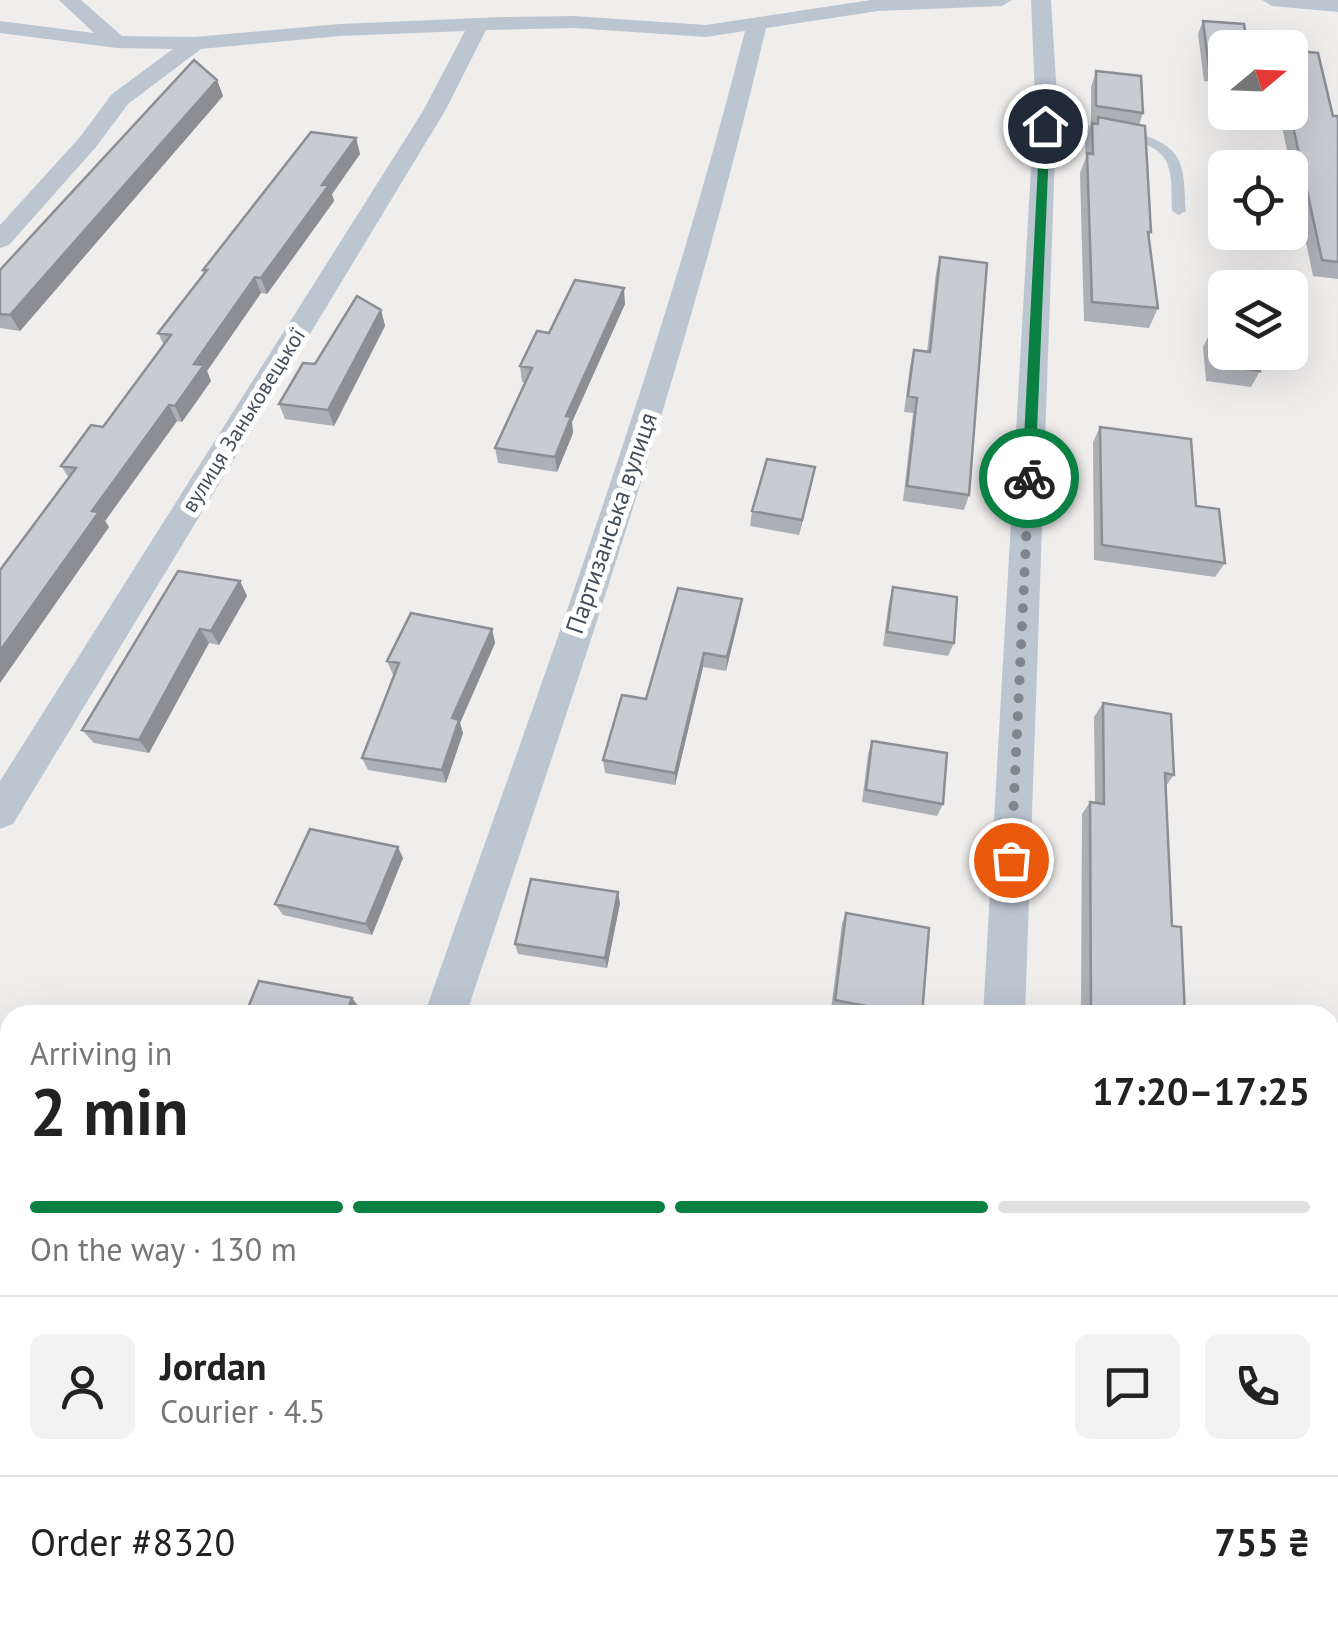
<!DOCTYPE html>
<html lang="en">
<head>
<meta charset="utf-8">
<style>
  body { margin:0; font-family:"PT Sans",sans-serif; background:#f2f2f2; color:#222; height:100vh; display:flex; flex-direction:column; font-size:38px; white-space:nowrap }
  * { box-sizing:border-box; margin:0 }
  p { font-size:32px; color:#767676 }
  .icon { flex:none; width:55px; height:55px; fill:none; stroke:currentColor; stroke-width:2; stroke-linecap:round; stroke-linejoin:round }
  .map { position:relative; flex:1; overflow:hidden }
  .side { position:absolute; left:0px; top:1005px; width:1340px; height:622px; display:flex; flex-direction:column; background:#fff; border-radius:30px 30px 0 0; box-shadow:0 10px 40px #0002 }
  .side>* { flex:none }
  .needle { width:65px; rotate:71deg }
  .buttons { position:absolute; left:1208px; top:30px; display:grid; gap:20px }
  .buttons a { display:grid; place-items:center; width:100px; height:100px; border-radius:15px; background:#fff; box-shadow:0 10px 40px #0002; font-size:50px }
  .pin { position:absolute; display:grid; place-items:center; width:85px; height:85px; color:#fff; margin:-42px; border:5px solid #fff; border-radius:50%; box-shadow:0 2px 10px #0007 }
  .courier { position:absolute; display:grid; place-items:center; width:100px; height:100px; margin:-50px; border:8px solid #0b8043; border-radius:50%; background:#fff; color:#222; box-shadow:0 2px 12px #0007 }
  .overview em { font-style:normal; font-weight:600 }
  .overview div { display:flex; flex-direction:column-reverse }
  .overview { display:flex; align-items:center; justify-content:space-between; height:170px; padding:0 30px }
  h1 { font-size:65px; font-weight:600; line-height:75px }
  .bar { display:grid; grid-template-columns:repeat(4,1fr); gap:15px 10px; align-content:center; height:120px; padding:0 30px }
  .bar i { height:12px; border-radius:8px; background:#e0e0e0 }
  .bar .selected { background:#0b8043 }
  .bar p { grid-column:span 4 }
  .line { display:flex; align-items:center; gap:25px; padding:0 30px; border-top:2px solid #e0e0e0 }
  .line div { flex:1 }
  .round { display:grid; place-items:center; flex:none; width:105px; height:105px; border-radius:15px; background:#f2f2f2 }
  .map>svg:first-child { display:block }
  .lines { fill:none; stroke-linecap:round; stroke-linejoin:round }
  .service { fill:#bcc6d0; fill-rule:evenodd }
  .minor { fill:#bcc6d0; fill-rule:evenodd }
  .wall { fill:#acafb5 }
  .shaded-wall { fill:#8c8e94 }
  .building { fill:#c8cbd3; stroke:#8c8e94; stroke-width:2.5 }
  .route { fill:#0b8043 }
  .done { stroke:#80868e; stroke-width:10; stroke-dasharray:0 18 }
  .labels { text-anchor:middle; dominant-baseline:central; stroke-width:10; stroke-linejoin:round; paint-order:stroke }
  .far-street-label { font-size:22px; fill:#444f5b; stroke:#fff }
  .street-label { font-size:25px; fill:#444f5b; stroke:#fff }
</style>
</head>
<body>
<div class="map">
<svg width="1338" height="1626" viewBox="0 0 1338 1626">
  <rect width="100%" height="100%" fill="#f0eded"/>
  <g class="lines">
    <!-- service -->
    <path class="service" d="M1045,122c34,4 113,3 132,35 9,15 7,37 9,54l-7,4 -7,-4c-1,-15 1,-33 -5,-48 -13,-33 -96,-29 -126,-34v-6z"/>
    <!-- minor -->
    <path class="minor" d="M59,0h22l41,36 73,1 145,-13 162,-7 72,-1 132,9 165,-25h141l-10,6 -124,5 -112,17c-78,336 -191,660 -300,987h-42c115,-326 236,-649 321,-984l-39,6 -132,-9 -88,2 -41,81 -432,713 -13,5v-48l423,-670 42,-80 -125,5 -139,13 -73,55 -32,43 -87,98 -9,3v-23l80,-88 32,-43 61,-45 -56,-1 -117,-15v-12l94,12z
      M1031,0h20l6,97 -32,918h-42l52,-918z
      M1262,0h76v12l-66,-6z
      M0,1261l10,2v48l-10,-2z
      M1330,1561l8,2v54l-8,-2z
      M216,1618h54l-3,8h-54z
      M948,1618h54v8h-54z"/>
  </g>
  <!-- wall -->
  <path class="wall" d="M1203,21l22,27v35l-21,-2 -6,-47z
    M1096,71l47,42 -4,12 12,107 -2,6 9,70 -9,20 -65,-7 -4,-148 6,-16 -1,-14 7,-20h4l-5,-1v-35z
    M217,80l6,16 -203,235 -20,-3v-58z
    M1279,112l59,4v163l-25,-3z
    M356,138l4,16 -28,40 2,7 -67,93 -6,-1 -54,78 4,10 -29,41 -5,-1 -72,100 4,6 -109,156v-113l69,-92 -8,-12 42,-39 61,-82 -6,-12 46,-59 -1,-4z
    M940,257l29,238 -5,15 -61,-9 10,-88 -9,-1 6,-46 4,-16 13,2 9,-79z
    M625,304l-53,118 1,11 -16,39 -59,-9 -3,-15 30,-65 -3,-1 -2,-16 29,-33z
    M381,310l4,16 -51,100 -49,-7 -6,-15z
    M1211,331l49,40 -9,16 -45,-6 -3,-34z
    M1100,427l96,79 29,57 -10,14 -121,-17 -1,-118z
    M812,483l-13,52 -49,-9 2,-15z
    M240,581l7,15 -28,49 -10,-2 -60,110 -55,-10 -12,-13z
    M893,587l61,56 -6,13 -65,-10 6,-44z
    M742,599l-2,14 -14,58 -23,-4 -28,118 -70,-12 -2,-13 43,-61z
    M492,629l3,14 -35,80 3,10 -17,50 -78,-13 -6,-12 32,-83h-1l-6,-14z
    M1103,703l71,72 -8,11 6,140 13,89h-104l1,-201 8,-12 5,1 -1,-86z
    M872,741l71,63 -6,12 -75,-14 6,-48z
    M403,858l-31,77 -89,-20 -8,-11z
    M620,903l-13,65 -89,-14 -3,-10z
    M846,913l76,102h-60l-31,-6 11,-86z"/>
  <!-- shaded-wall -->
  <path class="shaded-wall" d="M217,80l6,16 -203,235 -10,-16z
    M356,138l4,16 -28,40 2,7 -67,93 -6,-16 61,-93z
    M255,277l6,16 -54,78 4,10 -29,41 -7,-16 19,-42z
    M624,288l1,16 -53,118 1,11 -16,39 -2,-15 11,-41z
    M381,310l4,16 -51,100 -6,-16z
    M169,405l8,16 -72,100 4,6 -109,156v-32l92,-140z
    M815,467l-3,16 -13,52 3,-15z
    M240,581l7,15 -28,49 -8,-14z
    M742,599l-2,14 -14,58 1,-14z
    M200,629l9,14 -60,110 -10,-13z
    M492,629l3,14 -35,80 3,10 -17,50 -4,-13 10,-52z
    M704,653l-1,14 -28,118v-12z
    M398,847l5,11 -31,77 -6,-11z
    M618,892l2,11 -13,65 -2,-10z
    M352,998l7,9 -3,8h-10z
    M2,1038l8,5v18l-10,21v-40z"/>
  <!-- building -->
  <path class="building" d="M1203,21l41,3 4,24h-23v22l-16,-2z
    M1290,50l28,3 15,63h5v146l-16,-2 -32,-148z
    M194,60l23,20 -207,235 -10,-1v-44z
    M1096,71l45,5 2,37 -47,-7z
    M1098,117l47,9 6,106h-3l10,76 -66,-6 -5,-149 6,1 -1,-31 6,1z
    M311,132l45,6 -34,47h7l-68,93 -6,-1 -61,87 10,1 -29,41 -6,-1 -77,106 7,1 -99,139v-81l76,-102 -15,-2 30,-41 12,2 68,-92 -13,-2 49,-63h-4z
    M940,257l47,6 -18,232 -62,-9 10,-88 -9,-2 6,-46 16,2z
    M575,280l49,8 -58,128 5,1 -16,40 -60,-9 37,-80 -12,-2 17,-35 12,2z
    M357,296l24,14 -53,100 -49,-6 24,-41 12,1z
    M1211,331l14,2v19h32l3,19 -46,-6z
    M1100,427l91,12 5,67 23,3 6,54 -123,-18z
    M767,459l48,8 -13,53 -50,-9z
    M178,571l62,10 -29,50 -11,-2 -61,111 -57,-10z
    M893,587l64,10 -3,46 -67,-11z
    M678,588l64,11 -15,58 -23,-4 -29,120 -72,-13 19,-65 24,4z
    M411,613l81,16 -40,89 7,2 -17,50 -80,-12 37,-95 -12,-2z
    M1103,703l68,11 3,61 -9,-2 7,153 9,1 4,88h-94l-1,-213 14,2z
    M872,741l75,12 -4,51 -77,-14z
    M310,829l88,18 -32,77 -91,-20z
    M531,879l87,13 -13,66 -90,-14z
    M846,913l83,15 -7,87h-10l-77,-15z
    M259,981l93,17 -6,17h-101z
    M417,1618h196l-1,8h-164z
    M745,1618h111l-1,8h-111z"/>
  <!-- route -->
  <path class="route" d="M1045,124l5,2 -15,352 -6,5 -7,-5 18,-352z"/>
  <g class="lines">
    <!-- done -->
    <path class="done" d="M1011,860l18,-382"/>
  </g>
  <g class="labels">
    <!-- far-street labels -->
    <g class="far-street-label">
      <text transform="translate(243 420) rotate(-58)">вулиця Заньковецької</text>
    </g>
    <!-- street labels -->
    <g class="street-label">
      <text transform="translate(611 523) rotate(-71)">Партизанська вулиця</text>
    </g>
  </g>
</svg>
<div class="buttons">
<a><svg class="needle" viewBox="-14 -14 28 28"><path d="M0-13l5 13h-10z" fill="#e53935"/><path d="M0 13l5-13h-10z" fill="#767676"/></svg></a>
<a><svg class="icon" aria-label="locate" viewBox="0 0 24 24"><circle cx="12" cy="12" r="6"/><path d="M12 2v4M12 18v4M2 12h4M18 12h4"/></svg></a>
<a><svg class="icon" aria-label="layers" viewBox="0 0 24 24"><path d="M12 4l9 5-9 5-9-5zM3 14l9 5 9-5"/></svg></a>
</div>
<div class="pin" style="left:1011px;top:860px;background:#ea580c"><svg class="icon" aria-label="bag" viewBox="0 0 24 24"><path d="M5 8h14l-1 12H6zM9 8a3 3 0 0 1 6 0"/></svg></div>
<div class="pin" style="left:1045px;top:126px;background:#1f2937"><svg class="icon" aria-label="home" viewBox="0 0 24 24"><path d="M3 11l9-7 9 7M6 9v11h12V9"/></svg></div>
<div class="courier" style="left:1029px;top:478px"><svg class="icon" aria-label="bike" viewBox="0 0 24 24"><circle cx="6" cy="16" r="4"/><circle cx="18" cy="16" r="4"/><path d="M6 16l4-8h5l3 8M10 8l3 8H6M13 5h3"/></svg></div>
<section class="side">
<div class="overview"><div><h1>2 min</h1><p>Arriving in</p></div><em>17:20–17:25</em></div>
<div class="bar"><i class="selected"></i><i class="selected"></i><i class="selected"></i><i></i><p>On the way · 130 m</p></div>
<div class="line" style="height:180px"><a class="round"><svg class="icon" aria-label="person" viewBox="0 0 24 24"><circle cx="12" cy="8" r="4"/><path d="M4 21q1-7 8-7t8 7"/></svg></a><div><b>Jordan</b><p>Courier · 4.5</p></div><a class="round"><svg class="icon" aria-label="chat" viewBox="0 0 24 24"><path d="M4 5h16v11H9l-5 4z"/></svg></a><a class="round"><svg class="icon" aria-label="phone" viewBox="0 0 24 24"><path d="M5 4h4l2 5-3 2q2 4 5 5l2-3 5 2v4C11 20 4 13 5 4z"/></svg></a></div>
<div class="line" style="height:130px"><div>Order #8320</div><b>755 ₴</b></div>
</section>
</div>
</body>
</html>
